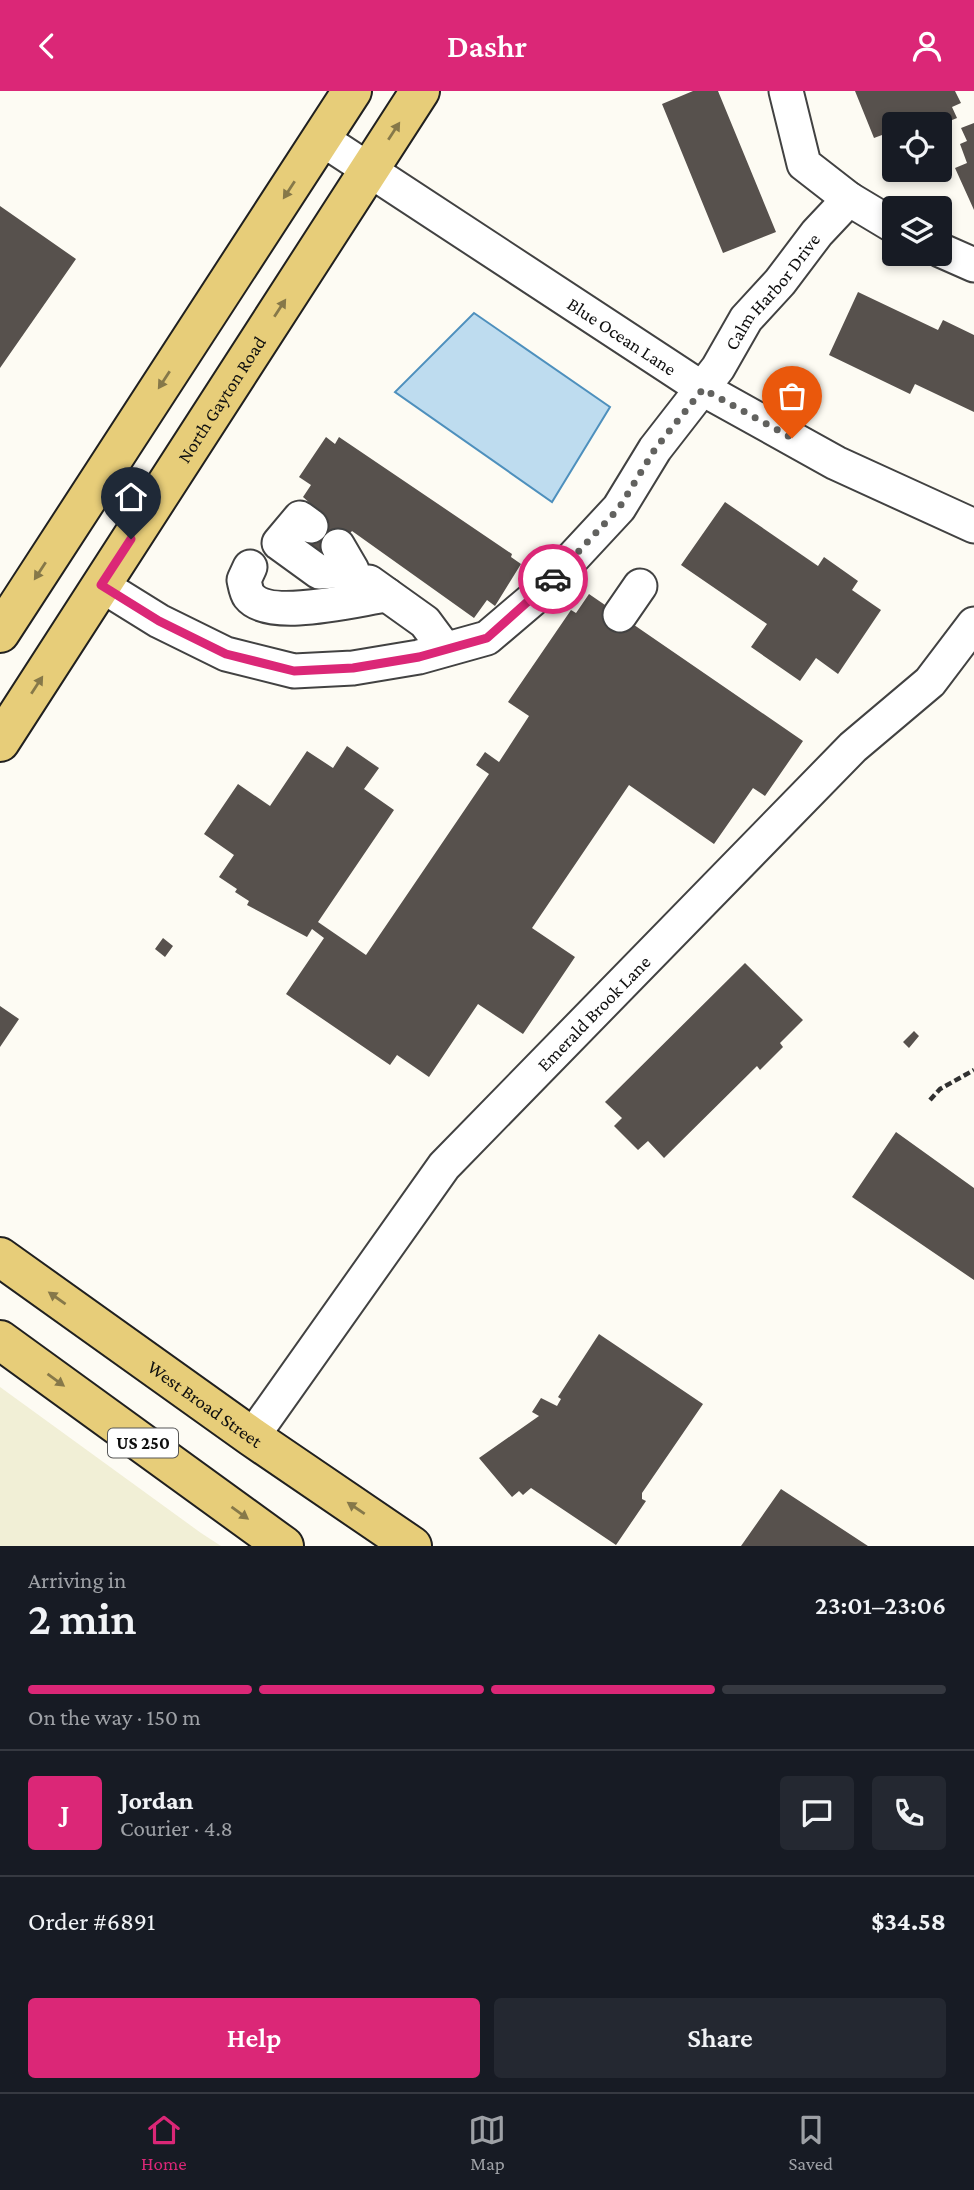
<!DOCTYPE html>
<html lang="en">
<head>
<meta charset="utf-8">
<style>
  body { margin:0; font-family:"Crimson Pro",serif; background:#242831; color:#f1f3f6; height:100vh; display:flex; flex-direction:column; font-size:26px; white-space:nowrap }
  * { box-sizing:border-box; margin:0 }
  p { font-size:23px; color:#9ea1a6 }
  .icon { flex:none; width:38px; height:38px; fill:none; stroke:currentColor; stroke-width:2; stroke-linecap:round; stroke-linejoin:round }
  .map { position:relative; height:1455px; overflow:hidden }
  .details { display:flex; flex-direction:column; background:#171b24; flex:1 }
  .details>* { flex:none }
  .buttons { position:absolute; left:882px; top:21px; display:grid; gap:14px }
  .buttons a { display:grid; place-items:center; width:70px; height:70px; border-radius:7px; background:#171b24; box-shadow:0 4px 10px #0003; font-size:35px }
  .pin { position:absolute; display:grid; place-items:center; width:60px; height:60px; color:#fff; margin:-72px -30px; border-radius:50% 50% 50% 0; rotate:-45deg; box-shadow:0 0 7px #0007 }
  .pin .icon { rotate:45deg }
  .courier { position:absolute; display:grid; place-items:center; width:70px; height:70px; margin:-35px; border:5px solid #db2777; border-radius:50%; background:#fff; color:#222; box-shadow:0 2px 9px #0007 }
  .headline em { font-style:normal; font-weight:600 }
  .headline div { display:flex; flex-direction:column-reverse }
  .headline { display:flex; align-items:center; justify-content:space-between; height:119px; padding:0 28px }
  h1 { font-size:46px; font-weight:600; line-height:52px }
  .bar { display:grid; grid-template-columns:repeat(4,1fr); gap:10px 7px; align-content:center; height:84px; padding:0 28px }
  .bar i { height:9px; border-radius:5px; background:#363941 }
  .bar .active { background:#db2777 }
  .bar p { grid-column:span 4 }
  .line { display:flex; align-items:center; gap:18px; padding:0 28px; border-top:2px solid #363941 }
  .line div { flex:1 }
  .round { display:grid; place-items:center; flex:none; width:74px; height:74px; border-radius:7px; background:#242831 }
  .cta { display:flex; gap:14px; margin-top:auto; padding:14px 28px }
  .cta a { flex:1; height:80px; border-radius:7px; background:#db2777; color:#fff; font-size:28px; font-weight:600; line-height:80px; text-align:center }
  .cta a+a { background:#242831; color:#f1f3f6 }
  header { display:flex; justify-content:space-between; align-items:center; height:91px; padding:0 28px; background:#db2777; color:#fff; font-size:32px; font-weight:600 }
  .tab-bar { display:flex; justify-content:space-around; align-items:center; height:98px; border-top:2px solid #363941; background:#171b24; font-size:19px; color:#9ea1a6 }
  .tab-bar a { display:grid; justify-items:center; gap:4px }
  .tab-bar .active { color:#db2777 }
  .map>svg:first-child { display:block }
  .farmland { fill:#f1efd6 }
  .water { fill:#bedcef; stroke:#4e90bd; stroke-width:2 }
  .building { fill:#57514d }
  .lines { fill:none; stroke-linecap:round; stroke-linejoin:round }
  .minor-casing { stroke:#424242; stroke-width:37 }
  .major-casing { stroke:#202020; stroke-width:42 }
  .path { stroke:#313131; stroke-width:4.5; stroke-dasharray:7 3.5; stroke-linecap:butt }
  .minor { stroke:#fff; stroke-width:33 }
  .major { stroke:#e7cd79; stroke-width:38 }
  .oneway { fill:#867849 }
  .done { stroke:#62625f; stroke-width:7; stroke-dasharray:0 12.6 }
  .route { stroke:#db2777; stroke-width:9 }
  .labels { text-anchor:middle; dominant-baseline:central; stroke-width:7; stroke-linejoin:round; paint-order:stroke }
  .shield { fill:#fff; stroke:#575757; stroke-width:2 }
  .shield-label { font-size:18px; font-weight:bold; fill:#0f0f0f }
  .street-label { font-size:19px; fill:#0f0f0f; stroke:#fff }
</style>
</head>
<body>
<header><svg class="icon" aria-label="back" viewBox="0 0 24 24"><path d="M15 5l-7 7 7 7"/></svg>Dashr<svg class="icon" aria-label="person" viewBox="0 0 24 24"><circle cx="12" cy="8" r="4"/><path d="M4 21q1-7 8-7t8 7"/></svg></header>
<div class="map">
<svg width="974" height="1455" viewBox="0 0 974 1455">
  <rect width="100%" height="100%" fill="#fdfbf3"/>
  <!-- farmland -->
  <path class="farmland" d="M0,1296l201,146 20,13h-221z"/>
  <!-- water -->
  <path class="water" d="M474,222l136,94 -58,95 -157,-110z"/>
  <!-- building -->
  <path class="building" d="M693,0h25l58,141 -53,21 -61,-149z
    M855,0h100l6,12 -9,4 5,11 -17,7 -46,-1v20l-7,3 -5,-12 -8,3z
    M974,32v87l-19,-42 12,-5 -7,-19 7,-3 -6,-13z
    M0,115l76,53 -76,109z
    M858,201l80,38 5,-10 31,15v77l-59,-28 -5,10 -81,-39z
    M326,346l9,7 4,-7 173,117 -1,3 10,7 -26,42 -8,-6 -13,18 -122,-87 -26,30 -25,-20 19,-29 -17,-15 8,-12 -12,-8z
    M725,411l93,64 6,-9 34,24 -6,9 29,20 -43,64 -22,-16 -16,23 -49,-34 16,-23 -86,-59z
    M589,503l214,147 -38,55 -12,-8 -39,56 -85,-59 -97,143 43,29 -52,77 -45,-30 -49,73 -32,-22 -7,10 -104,-71 38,-56 -12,-9 -5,8 -60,-32 2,-4 -14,-9 2,-3 -18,-12 15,-22 -30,-21 34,-50 32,22 37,-55 26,17 14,-22 32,22 -15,21 30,21 -76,112 48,33 123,-181 -13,-9 9,-13 14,10 30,-46 -21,-14 63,-92 5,3z
    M163,847l10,8 -8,11 -10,-8z
    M745,872l58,57 -23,23 3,4 -23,23 -3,-4 -93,92 -16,-17 -10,9 -24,-24 8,-8 -17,-16z
    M0,915l19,13 -19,28z
    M914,940l5,5 -10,12 -6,-6z
    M896,1041l78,56v92l-122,-83z
    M599,1243l104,70 -61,89v6l4,2 -30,44 -85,-57 -8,7 -4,-4 -7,6 -33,-39 60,-42 -7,-4 9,-14 16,8 4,-7 -3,-2z
    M781,1398l87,57h-127z"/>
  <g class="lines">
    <!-- minor casing -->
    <g class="minor-casing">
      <g id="minor">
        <path d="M786,0l18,73 45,35 45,27"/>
        <path id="s1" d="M322,48l381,250 133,74 138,63"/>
        <path d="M940,159l34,15"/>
        <path d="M311,435l-11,-8 -21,25 40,29 33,-2 -14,-24"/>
        <path d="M250,476l-6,13c1,4 2,12 5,16 20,26 108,3 138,-1"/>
        <path d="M369,491l56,40 20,27"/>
        <path id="s2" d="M101,494l58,36 67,33 68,17 59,-3 66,-11 68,-19 53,-45 79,-85 36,-59 63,-81 28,-49 34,-37 37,-49 32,-34"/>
        <path d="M620,524l20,-29"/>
        <path id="s3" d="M252,1346l192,-271 409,-419 77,-65 44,-58"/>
      </g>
    </g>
    <!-- major casing -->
    <g class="major-casing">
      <g id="major">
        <path d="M0,542l352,-542"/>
        <path id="s4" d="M0,651l420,-651"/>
        <path id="s5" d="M0,1166l252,180 160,109"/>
        <path d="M0,1249l284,206"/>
      </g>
    </g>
    <!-- path -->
    <path class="path" d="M930,1009l10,-11 34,-19"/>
    <!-- minor -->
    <use href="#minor" class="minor"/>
    <!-- major -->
    <use href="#major" class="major"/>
  </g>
  <!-- one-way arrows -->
  <defs><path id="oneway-solid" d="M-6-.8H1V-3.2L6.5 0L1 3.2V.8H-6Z" transform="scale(1.75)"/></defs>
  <g class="oneway">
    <use href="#oneway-solid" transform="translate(394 40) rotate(-57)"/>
    <use href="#oneway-solid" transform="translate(289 99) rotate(123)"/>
    <use href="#oneway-solid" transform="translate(280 217) rotate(-57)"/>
    <use href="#oneway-solid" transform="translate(164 289) rotate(123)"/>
    <use href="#oneway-solid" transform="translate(40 480) rotate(123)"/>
    <use href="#oneway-solid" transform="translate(37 594) rotate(-57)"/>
    <use href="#oneway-solid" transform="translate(57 1207) rotate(-145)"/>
    <use href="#oneway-solid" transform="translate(56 1289) rotate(36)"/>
    <use href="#oneway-solid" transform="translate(356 1417) rotate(-146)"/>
    <use href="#oneway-solid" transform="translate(240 1422) rotate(36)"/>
  </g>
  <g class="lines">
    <!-- done -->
    <path class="done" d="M553,488l66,-71 36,-59 48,-60 89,49"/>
    <!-- route -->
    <path class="route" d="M131,448l-30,46 58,36 67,33 68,17 59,-3 66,-11 68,-19 66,-59"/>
  </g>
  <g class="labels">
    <!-- shield labels -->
    <rect class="shield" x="108" y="1337.5" width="70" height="29" rx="5"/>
    <g class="shield-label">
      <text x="143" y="1352">US 250</text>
    </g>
    <!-- street labels -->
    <g class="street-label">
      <text stroke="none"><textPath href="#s2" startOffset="861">Calm Harbor Drive</textPath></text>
      <text stroke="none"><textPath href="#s1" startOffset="359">Blue Ocean Lane</textPath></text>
      <text stroke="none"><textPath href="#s4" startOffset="408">North Gayton Road</textPath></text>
      <text stroke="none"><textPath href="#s3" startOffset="546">Emerald Brook Lane</textPath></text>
      <text stroke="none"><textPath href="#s5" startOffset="252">West Broad Street</textPath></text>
    </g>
  </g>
</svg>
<div class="buttons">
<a><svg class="icon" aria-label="locate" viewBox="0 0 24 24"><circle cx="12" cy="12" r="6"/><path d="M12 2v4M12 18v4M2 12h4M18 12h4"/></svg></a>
<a><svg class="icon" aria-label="layers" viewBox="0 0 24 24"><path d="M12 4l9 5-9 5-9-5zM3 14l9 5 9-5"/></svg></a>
</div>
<div class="pin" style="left:792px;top:347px;background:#ea580c"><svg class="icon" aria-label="bag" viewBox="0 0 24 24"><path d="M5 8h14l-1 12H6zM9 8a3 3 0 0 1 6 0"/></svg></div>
<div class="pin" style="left:131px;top:448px;background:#1f2937"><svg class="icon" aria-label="home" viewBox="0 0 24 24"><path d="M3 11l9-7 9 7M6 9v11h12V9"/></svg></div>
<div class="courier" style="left:553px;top:488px"><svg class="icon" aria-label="car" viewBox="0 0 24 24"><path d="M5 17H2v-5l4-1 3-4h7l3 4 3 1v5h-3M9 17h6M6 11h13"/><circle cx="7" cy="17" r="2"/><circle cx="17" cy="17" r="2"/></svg></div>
</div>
<section class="details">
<div class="headline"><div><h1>2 min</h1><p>Arriving in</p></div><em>23:01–23:06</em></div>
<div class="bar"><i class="active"></i><i class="active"></i><i class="active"></i><i></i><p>On the way · 150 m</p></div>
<div class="line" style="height:126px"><b class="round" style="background:#db2777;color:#fff">J</b><div><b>Jordan</b><p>Courier · 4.8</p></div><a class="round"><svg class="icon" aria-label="chat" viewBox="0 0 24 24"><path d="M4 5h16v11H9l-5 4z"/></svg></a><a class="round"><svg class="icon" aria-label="phone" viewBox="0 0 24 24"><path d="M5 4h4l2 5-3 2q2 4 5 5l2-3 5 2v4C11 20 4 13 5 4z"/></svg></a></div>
<div class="line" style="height:91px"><div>Order #6891</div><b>$34.58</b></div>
<div class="cta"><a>Help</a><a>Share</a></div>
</section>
<nav class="tab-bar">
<a class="active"><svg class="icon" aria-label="home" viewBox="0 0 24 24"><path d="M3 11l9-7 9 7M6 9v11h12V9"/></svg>Home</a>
<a><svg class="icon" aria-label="map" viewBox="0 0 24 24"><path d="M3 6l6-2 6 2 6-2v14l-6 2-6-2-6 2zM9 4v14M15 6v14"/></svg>Map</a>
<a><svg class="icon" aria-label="saved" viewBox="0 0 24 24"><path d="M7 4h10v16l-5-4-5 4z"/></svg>Saved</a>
</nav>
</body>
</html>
